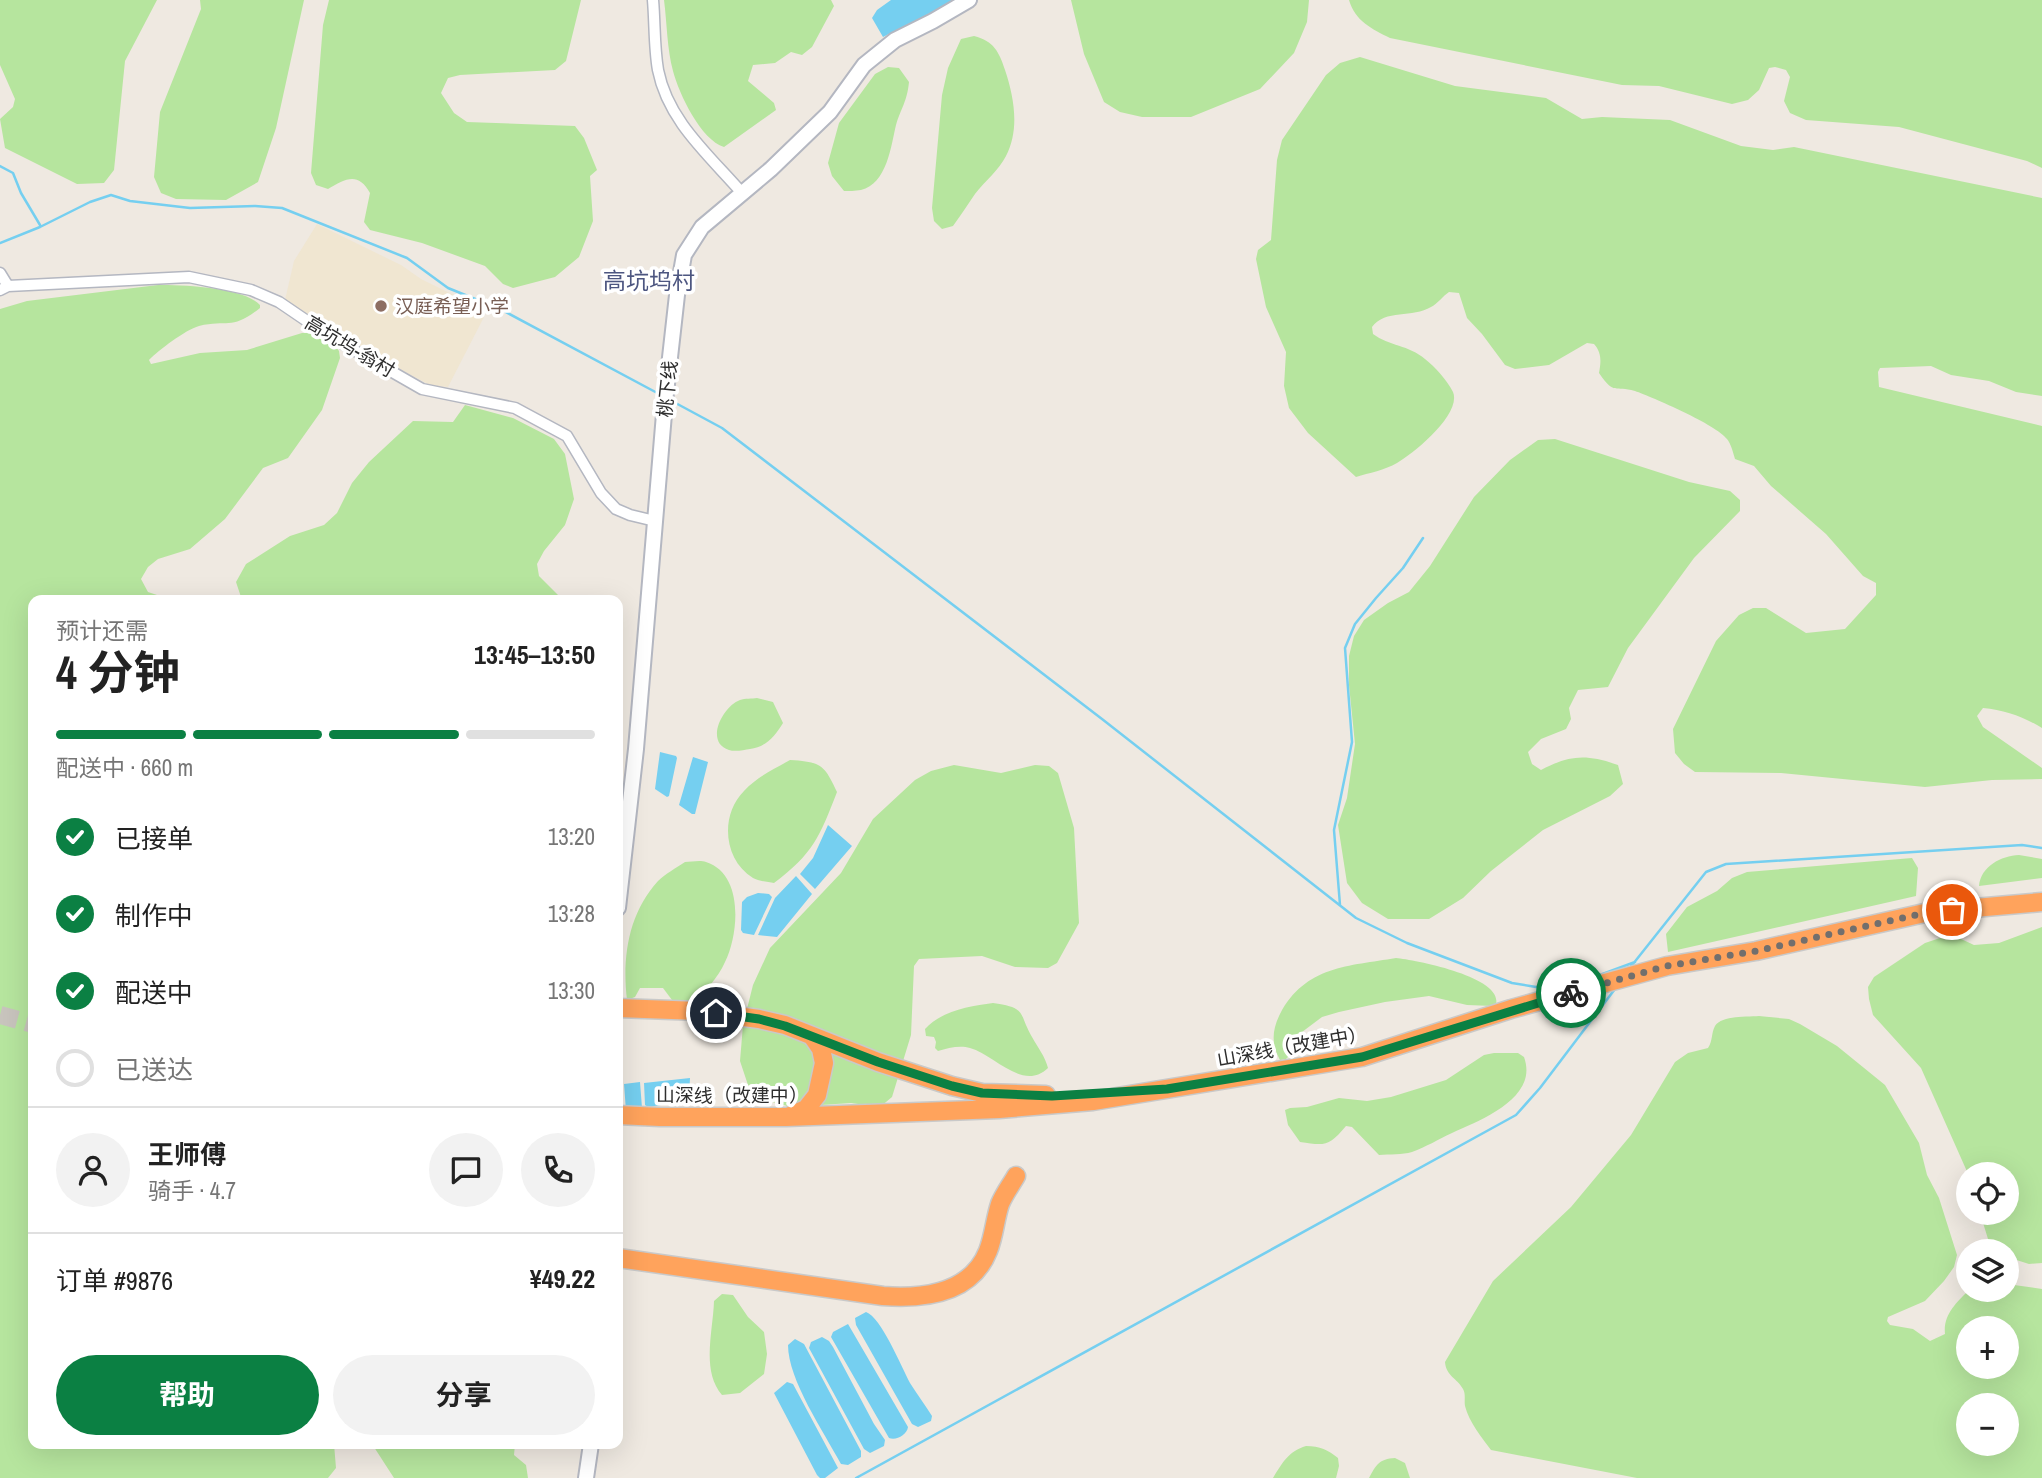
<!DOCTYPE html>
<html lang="zh">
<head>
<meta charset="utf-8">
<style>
  body { margin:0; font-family:"Archivo Narrow","Noto Sans SC",sans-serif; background:#f2f2f2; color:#222; height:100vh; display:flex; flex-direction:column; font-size:26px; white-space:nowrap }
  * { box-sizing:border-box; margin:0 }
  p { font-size:23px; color:#767676 }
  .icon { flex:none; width:38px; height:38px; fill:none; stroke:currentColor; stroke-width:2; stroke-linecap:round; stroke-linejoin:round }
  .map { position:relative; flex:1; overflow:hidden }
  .panel { position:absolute; left:28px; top:595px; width:595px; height:854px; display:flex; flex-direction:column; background:#fff; border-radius:14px; box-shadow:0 7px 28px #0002 }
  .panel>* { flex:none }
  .buttons { position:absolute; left:1956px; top:1162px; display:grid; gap:14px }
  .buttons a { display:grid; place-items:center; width:63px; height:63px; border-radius:50%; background:#fff; box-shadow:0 7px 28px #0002; font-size:35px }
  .pin { position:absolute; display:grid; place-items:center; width:60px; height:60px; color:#fff; margin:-30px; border:4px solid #fff; border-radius:50%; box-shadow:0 2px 7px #0007 }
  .courier { position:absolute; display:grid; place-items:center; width:70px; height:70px; margin:-35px; border:5px solid #0b8043; border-radius:50%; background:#fff; color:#222; box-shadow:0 2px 9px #0007 }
  .overview em { font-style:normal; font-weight:700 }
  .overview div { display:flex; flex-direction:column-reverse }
  .overview { display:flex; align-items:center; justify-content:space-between; height:119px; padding:0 28px }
  h1 { font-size:46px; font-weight:700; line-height:52px }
  .bar { display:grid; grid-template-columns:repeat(4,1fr); gap:10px 7px; align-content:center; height:84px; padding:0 28px }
  .bar i { height:9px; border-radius:5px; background:#e0e0e0 }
  .bar .selected { background:#0b8043 }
  .bar p { grid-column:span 4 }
  .line { display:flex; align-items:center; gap:18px; padding:0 28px; border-top:2px solid #e0e0e0 }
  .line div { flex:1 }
  .round { display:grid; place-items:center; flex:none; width:74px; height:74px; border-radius:37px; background:#f2f2f2 }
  ol { padding:0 28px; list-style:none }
  li { display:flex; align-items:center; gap:21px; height:77px }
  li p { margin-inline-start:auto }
  li .icon { padding:7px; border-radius:50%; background:#0b8043; color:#fff; stroke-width:4 }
  li:last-child { color:#767676 }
  li i { width:38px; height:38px; border:4px solid #e0e0e0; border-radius:50% }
  .primary-button { display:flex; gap:14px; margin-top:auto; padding:14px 28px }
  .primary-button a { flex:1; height:80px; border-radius:42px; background:#0b8043; color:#fff; font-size:28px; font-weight:700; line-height:80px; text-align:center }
  .primary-button a+a { background:#f2f2f2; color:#222 }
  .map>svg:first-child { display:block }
  .education { fill:#f0e6d1 }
  .green { fill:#b6e59e; fill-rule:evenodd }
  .water { fill:#75cff0 }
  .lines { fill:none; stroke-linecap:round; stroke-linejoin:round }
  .stream { stroke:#75cff0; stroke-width:2.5 }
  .highway-tunnel { stroke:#c8c4bd; stroke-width:18; stroke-dasharray:18 9; stroke-linecap:butt }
  .street-casing { stroke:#b4b7c1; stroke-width:13 }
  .secondary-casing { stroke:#b4b7c1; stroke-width:18 }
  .highway-casing { stroke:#c9c9c9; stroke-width:21 }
  .street { stroke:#fff; stroke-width:10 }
  .secondary { stroke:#fff; stroke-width:14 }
  .highway { stroke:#ffa35c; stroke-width:18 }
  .done { stroke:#726f6d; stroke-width:7; stroke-dasharray:0 12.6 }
  .route { stroke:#0b8043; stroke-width:9 }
  .education-dot { fill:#8d6e63; stroke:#fff; stroke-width:2.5 }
  .labels { text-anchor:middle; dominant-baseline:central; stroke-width:7; stroke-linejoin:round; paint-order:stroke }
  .education-label { font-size:19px; fill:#785e54; stroke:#fff; text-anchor:start }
  .street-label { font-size:19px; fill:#2e2e2e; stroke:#fff }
  .quarter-label { font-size:23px; fill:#4d5680; stroke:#fff }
</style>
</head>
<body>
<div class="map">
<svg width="2042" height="1478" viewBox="0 0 2042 1478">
  <rect width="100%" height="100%" fill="#efe9e1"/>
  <!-- education -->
  <path class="education" d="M317,224l84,41 20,14 49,24 1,5 13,9 -36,70 -16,-1 -39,-20 -81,-47 -27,-19 9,-39z"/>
  <!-- green -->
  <path class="green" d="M0,0h157l-32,61 -11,109 -10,13 -27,1 -72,-36 -5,-29 13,-12 2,-8 -15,-34z
    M200,0h104l-28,128 -18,54 -32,18 -50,-1 -15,-6 -7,-16 6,-65 41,-103z
    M329,0h252l-15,61 -11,9 -95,5 -12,3 -7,15 13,20 13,9 108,4 9,12 13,32 -7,6 3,45 -14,36 -24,20 -42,11 -10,-4 -18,-18 -63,-23 -52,-13 -6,-8 6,-29c-12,-22 -25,-14 -42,-4l-12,-4 -5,-12 12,-148z
    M664,0h167l3,6 -22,41 -10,8 -11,-3 -16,11 -22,2 -5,16 26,22 2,7 -52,37c-23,-7 -45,-53 -51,-76 -6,-22 -6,-48 -9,-71z
    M1071,0h238l-2,22 -13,31 -34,36 -69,28h-49l-22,-5 -16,-10 -20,-48z
    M1349,0h693v168l-15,-7 -128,-34 -93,-7 -16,-7 -6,-12 6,-24 -4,-7 -11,-3 -6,1 -10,22 -11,10 -16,4 -73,-18 -37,-1 -232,-47c-18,-9 -35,-17 -41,-38z
    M974,36c20,5 25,16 31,34 9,27 15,59 1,86 -7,14 -21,25 -31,38 -7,10 -14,21 -22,32l-11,3 -8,-8 -2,-13 10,-113 6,-27 13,-29z
    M1360,57l95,29 91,12 36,21 20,-2 68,3 71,26 32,4 21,-3 248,51v198l-26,-4 -27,-11 -38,-6 -20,-9 -51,2 -2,4 1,15 163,39v302c-18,-11 -37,-18 -59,-20l-6,8 6,11 59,41v11l-50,1 -67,7 -144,-14 -86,-1 -11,-8 -9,-11 -2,-24 43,-88 23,-26 14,-7h13l40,25 39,-4 31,-34v-12l-13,-7 -37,-42 -55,-48 -17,-20 -19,-7c-2,-7 -4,-15 -8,-20 -10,-14 -75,-42 -92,-48 -21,-6 -20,5 -36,-18 2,-11 3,-20 -5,-29l-7,-1 -38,22 -34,4 -10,-4 -23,-31 -15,-16 -8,-25 -10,-1c-6,4 -12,12 -18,15 -18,11 -46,2 -59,20l1,7c16,12 36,11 52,25 10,8 22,21 28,33 9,22 -39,61 -56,71 -12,7 -28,10 -41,14l-48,-44 -19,-25 -5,-22 2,-34 -20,-45 -10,-48 2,-9 13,-10 6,-80 5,-20 44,-65 14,-12z
    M888,67l11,1 10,14c-2,20 -8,26 -13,43 -5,21 -9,59 -35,65 -6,1 -12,1 -17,1l-12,-15 -4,-13 11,-40 36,-49z
    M158,285c25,0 85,2 102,20v3c-29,23 -31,11 -61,18 -14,4 -40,24 -50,34l2,4 49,-11 47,-3 55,-17h12l20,11 5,7 1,7 -18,52 -34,48 -25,10 -38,51 -35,30 -32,10 -10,8 -7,12 7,13 24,8h-139v844h301l2,24 -8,10h-328v-1169l27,-8z
    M465,405l48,13 41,21 11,15 9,45 -9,26 -21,26 -7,13 2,12 24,24h-321l-6,-18 10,-18 44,-28 34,-11 13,-12 15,-30 17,-21 44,-41 40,1z
    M1555,439l134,43 41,9 10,9v11l-46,47 -66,90 -20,39 -30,3 -9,18 2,11 -5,10 -25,10 -13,13 4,12 9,6c29,-15 45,-16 77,-5l5,19 -13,12 -67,34 -52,41 -28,27 -34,21h-41l-26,-16 -15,-20 -9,-58 9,-27 8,-54 -6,-59v-29l5,-20 10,-16 24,-17 21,-11 21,-26 44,-69 36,-37 28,-20z
    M757,698l16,4 10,21c-8,13 -17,24 -33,26 -6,1 -15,3 -21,1 -25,-8 -6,-44 11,-50 5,-2 12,-1 17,-2z
    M790,760c31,2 34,4 47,32 -17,44 -24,62 -63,91 -6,-1 -16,-2 -21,-5 -30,-19 -33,-63 -9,-87 13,-14 30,-22 46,-31z
    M954,765l47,8 34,-8 14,1 9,7 16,55 5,95 -22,40 -9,5 -33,-1 -33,-11 -63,3 -5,7 -3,69 -19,62 -12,10 -29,-4 -60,4 -26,-7 -17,-15 -8,-24 3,-36 10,-40 17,-37 71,-75 32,-54 42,-39 16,-9z
    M2019,855l23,4v19l-63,8c2,-20 22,-30 40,-31z
    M1912,858l6,10 -2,28 -248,56 -2,-18 21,-27 30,-16 15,-13 15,-6z
    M685,862c6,0 15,-2 21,0 38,12 33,72 19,100 -7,16 -21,30 -32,43l-18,-1 -12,-16h-23l-5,9 -8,3c-5,-42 1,-86 31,-119 7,-7 18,-13 27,-19z
    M2042,927v336l-13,1 -22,-7v-6l-12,-2 -7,-10 -8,-26h27v-39h-38v2l-48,-108 -48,-53 -4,-16 -1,-12 6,-10 51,-34 21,-7 13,2 15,7 25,-2z
    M1396,958c20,2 107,19 100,46l-3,2 -26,-1 -38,-9 -44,6 -46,10 -17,5 -20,15 -8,9 -4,14 -4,4 -6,1c-9,-16 -8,-30 0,-46 25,-48 69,-48 116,-56z
    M993,1003c35,5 25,10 39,34 6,11 13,19 16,31 -25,24 -53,-13 -78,-20 -10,-3 -22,0 -32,3l-3,-3 1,-6 -2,-5 -8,-1 -1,-7c16,-18 45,-23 68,-26z
    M1759,1016l30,3 11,5 37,22 48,39 34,58 8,32 12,23 18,57 -3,12 -10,14 -19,20 -37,16 -1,4 3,4 23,4 17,12 15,-7c-2,-19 11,-31 24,-44h38v-6l35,5v189h-405l-146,-28c-9,-12 -22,-28 -26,-44 -1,-5 1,-12 -2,-17 -6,-11 -17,-13 -18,-27l48,-81 78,-74 60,-72 44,-73 13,-9 20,-5c5,-7 3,-15 7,-22 7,-11 33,-9 44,-10zM1969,1328h38v39h-38zM1969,1405h38v39h-38z
    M1494,1053h24l6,4c15,41 -43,63 -72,76 -13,6 -26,14 -40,19 -10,3 -22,2 -33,3l-27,-28 -6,-1c-17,20 -20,20 -46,16l-12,-17 -3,-15 5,-2 17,-1 32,-9 28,3 24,-4 55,-17 38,-25z
    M722,1294l11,1 15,22 16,15 3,22 -3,20 -24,19 -18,2c-21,-25 -9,-63 -8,-94z
    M372,1444h143l-1,11 12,10 2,13h-134z
    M1306,1446c14,0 22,4 32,12l1,8 -3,12h-63c9,-15 16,-27 33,-32z
    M1395,1458l10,5 5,15h-41c7,-13 10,-19 26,-20z"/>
  <!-- water -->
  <path class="water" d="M891,0h65l-73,37 -11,-19 5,-8z
    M660,752l16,4 1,2 -8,38 -2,1 -12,-8z
    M693,757l15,5 -13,52h-3l-13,-9z
    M828,825l24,21 -37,43 -15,-15 13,-16z
    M796,876l16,18 -35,43 -19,-2 17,-37z
    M758,893l11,1 3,3 -18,38 -11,-2 -2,-3 1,-28 5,-5z
    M690,1078l-1,19 -2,4 -39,6 -3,-2 -1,-22z
    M640,1082l2,26 -16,3 -2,-27z
    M866,1312c15,5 35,54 44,71 7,11 15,22 22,33l-1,5 -13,6 -6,-3 -56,-99 -1,-7z
    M848,1324l60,103c-1,8 -12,14 -19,11l-58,-101 2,-5z
    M822,1337l7,4 4,6 41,77 11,16 -1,6 -14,7 -6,-4 -55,-101 2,-6z
    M795,1339l9,5 57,107v6l-13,8 -7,-1c-17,-32 -53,-84 -53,-119z
    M787,1382l6,2 45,84 -13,10h-5l-3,-3 -43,-82z"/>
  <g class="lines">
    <!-- stream -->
    <path class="stream" d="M0,166l13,7 8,20 19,32
      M0,243l40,-16 50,-25 21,-7 19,6 60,7 65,-2 27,2 125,50 41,30 52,21 161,86
      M670,400l52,28 380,291 254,199 51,25 105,40 24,4 28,-1
      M1340,905l-6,-75 18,-88 -7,-94 10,-24 21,-26 27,-30 20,-30
      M1629,969l77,-97 20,-8 296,-19 20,3
      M1597,976l38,-14
      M856,1478l660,-363 24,-27 75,-99"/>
    <!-- highway-tunnel -->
    <path class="highway-tunnel" d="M0,1015l33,9"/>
    <!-- street casing -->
    <g class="street-casing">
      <path id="street" d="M653,0c2,23 1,47 5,70 10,51 51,85 84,123
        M0,273l8,13
        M0,290l8,-4 181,-9 62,13 28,12 47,32 96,55 93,19 52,28 34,57 15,16 14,6 25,6"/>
    </g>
    <!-- secondary casing -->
    <g class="secondary-casing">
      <path id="secondary" d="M618,908l18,-159 29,-347 12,-107 7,-40 18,-28 69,-58 59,-57 34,-47 31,-25 38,-19 36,-21
        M586,1478l5,-34"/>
    </g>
    <!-- highway casing -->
    <g class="highway-casing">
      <path id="highway" d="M618,1008l81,3 60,8 26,6 93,37 74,24 30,7 64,2
        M618,1115l42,2h126l213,-8 94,-8 269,-44 149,-48 156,-43 89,-15 173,-39 113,-10
        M790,1116l16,-7 11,-14 7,-32 -3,-14 -9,-13
        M618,1258l265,38c40,3 88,-2 105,-45 6,-15 7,-32 12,-47 4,-10 11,-19 16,-28"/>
    </g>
    <!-- street -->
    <use href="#street" class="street"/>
    <!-- secondary -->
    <use href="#secondary" class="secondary"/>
    <!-- highway -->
    <use href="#highway" class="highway"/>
  </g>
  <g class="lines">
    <!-- done -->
    <path class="done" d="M1571,993l96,-27 89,-15 173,-39 23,-2"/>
    <!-- route -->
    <path class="route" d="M716,1013l43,6 26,7 93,36 74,24 30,7 70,3 115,-7 195,-32 209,-64"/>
  </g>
  <!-- markers -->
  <circle class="education-dot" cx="381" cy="306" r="7"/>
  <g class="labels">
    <!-- education labels -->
    <g class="education-label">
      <text x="395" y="306">汉庭希望小学</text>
    </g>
    <!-- street labels -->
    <g class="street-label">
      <text transform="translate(350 346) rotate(31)">高坑坞-翁村</text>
      <text transform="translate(667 389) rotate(-84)">桃下线</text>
      <text transform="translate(1292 1046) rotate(-10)">山深线（改建中）</text>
      <text x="732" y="1095">山深线（改建中）</text>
    </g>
    <!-- quarter labels -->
    <g class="quarter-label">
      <text x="649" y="280">高坑坞村</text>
    </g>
  </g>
</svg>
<div class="buttons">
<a><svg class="icon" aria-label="locate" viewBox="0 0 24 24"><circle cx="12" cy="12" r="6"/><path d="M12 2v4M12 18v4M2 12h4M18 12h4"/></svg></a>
<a><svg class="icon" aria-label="layers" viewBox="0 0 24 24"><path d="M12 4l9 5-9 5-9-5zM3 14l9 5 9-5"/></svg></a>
<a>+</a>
<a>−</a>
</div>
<div class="pin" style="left:1952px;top:910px;background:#ea580c"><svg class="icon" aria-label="bag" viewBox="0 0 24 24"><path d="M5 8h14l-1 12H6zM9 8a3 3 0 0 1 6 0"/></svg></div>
<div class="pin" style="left:716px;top:1013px;background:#1f2937"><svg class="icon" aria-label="home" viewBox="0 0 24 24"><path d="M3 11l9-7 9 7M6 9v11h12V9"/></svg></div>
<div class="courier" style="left:1571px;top:993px"><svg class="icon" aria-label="bike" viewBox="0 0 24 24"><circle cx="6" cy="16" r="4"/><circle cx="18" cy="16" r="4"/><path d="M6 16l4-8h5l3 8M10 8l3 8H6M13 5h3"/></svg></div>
<section class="panel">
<div class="overview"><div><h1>4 分钟</h1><p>预计还需</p></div><em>13:45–13:50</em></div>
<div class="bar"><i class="selected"></i><i class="selected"></i><i class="selected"></i><i></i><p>配送中 · 660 m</p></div>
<ol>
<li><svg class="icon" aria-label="check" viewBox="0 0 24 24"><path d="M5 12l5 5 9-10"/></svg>已接单<p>13:20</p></li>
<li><svg class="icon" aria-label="check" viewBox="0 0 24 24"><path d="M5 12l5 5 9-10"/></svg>制作中<p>13:28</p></li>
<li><svg class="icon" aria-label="check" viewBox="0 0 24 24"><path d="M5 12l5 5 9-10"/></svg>配送中<p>13:30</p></li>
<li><i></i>已送达</li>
</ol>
<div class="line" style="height:126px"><a class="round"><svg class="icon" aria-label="person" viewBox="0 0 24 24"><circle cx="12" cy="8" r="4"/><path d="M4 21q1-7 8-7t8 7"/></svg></a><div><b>王师傅</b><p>骑手 · 4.7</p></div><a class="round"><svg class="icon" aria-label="chat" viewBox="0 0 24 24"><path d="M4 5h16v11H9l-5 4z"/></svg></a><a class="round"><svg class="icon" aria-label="phone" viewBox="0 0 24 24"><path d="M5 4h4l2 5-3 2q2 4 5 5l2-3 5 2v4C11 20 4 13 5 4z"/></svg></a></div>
<div class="line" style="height:91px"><div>订单 #9876</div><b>¥49.22</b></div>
<div class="primary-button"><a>帮助</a><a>分享</a></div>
</section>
</div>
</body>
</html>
